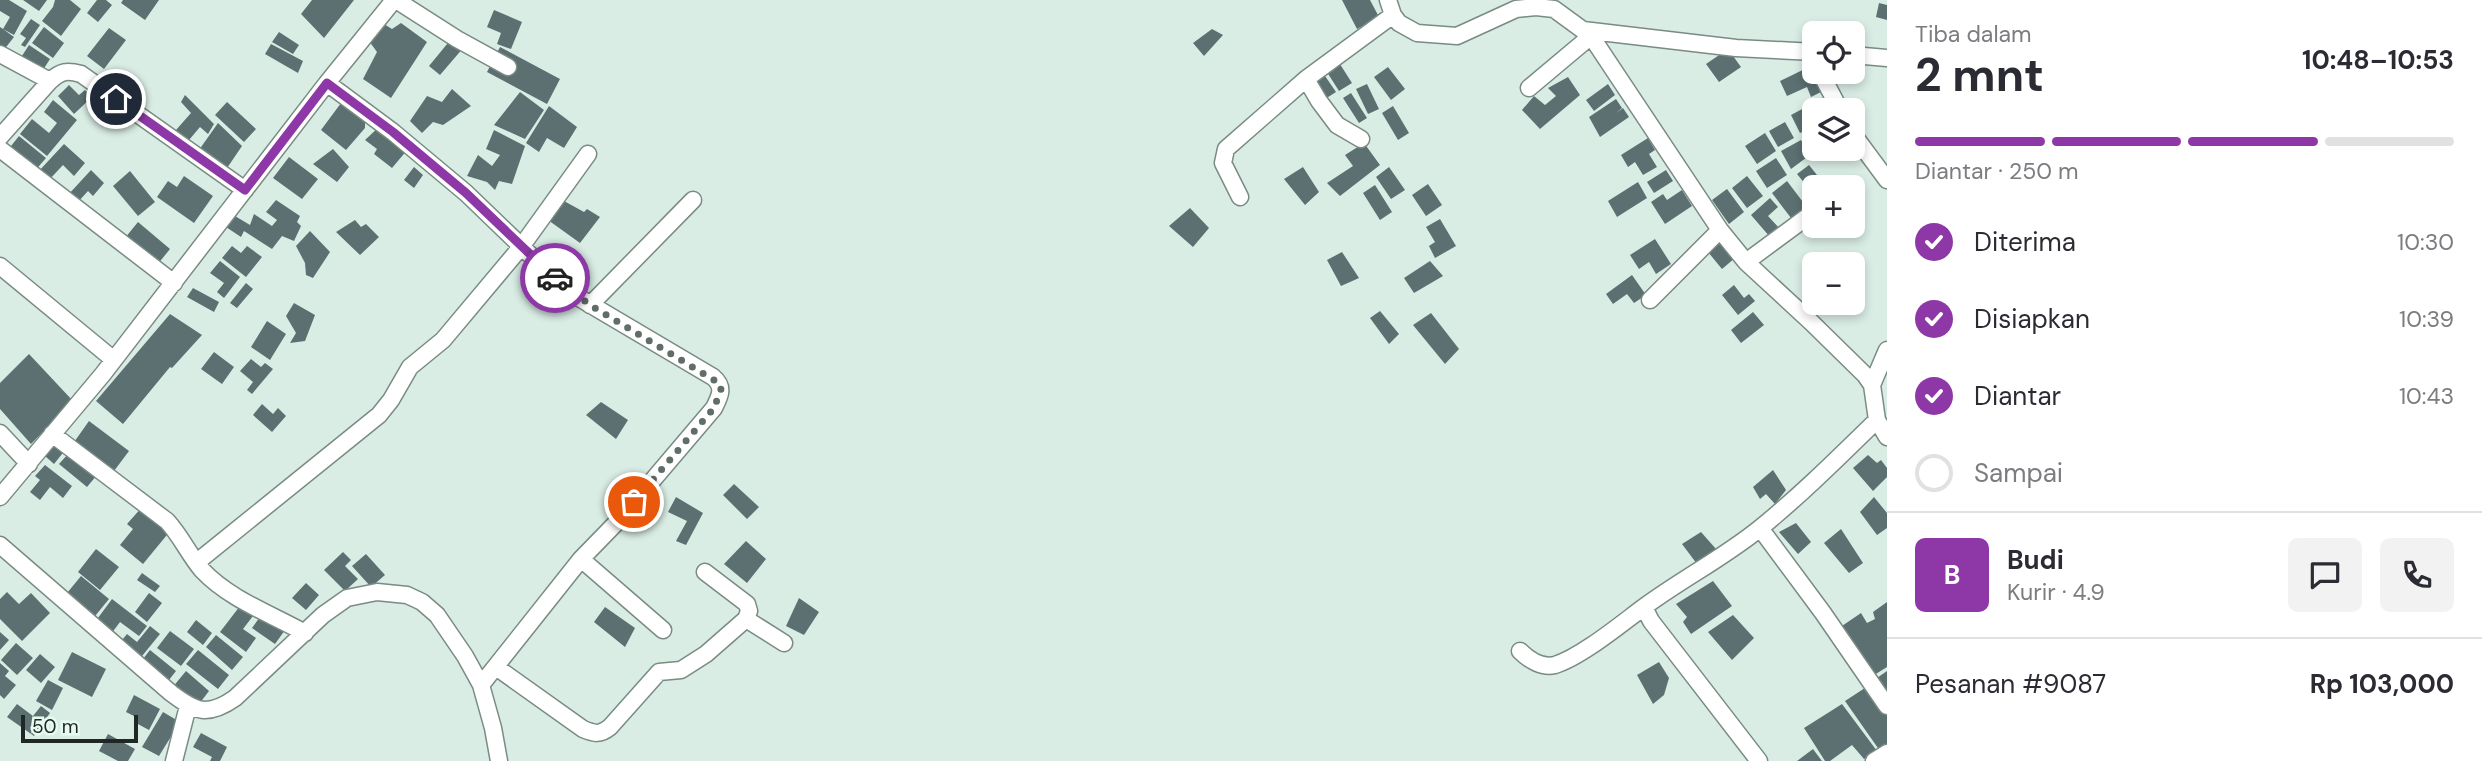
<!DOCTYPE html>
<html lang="id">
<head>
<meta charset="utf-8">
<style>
  body { margin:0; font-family:"DM Sans",sans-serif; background:#f2f2f3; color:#2b2b33; height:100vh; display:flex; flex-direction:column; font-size:26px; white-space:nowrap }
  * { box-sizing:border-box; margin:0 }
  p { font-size:23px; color:#7c7c81 }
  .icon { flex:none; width:38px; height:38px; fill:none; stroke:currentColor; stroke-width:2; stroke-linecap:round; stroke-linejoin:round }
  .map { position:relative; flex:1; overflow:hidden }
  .side { display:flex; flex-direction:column; background:#fff; width:595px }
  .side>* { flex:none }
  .controls { position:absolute; left:1802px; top:21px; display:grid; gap:14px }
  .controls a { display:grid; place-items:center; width:63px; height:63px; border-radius:10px; background:#fff; box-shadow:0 4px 10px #0003; font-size:35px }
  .scale { position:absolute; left:21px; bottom:18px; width:117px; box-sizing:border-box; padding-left:7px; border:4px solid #202825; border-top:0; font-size:19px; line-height:24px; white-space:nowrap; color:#202825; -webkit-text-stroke:5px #e6faf2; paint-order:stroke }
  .pin { position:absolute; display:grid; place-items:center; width:60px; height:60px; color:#fff; margin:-30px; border:4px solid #fff; border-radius:50%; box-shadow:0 2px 7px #0007 }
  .courier { position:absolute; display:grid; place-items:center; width:70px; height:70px; margin:-35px; border:5px solid #8d38a6; border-radius:50%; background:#fff; color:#222; box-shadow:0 2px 9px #0007 }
  .headline em { font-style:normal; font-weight:700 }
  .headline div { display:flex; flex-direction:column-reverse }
  .headline { display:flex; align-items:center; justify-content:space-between; height:119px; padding:0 28px }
  h1 { font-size:46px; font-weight:700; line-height:52px }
  .bar { display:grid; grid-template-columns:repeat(4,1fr); gap:10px 7px; align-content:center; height:84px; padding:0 28px }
  .bar i { height:9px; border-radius:5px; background:#e1e1e2 }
  .bar .selected { background:#8d38a6 }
  .bar p { grid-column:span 4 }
  .line { display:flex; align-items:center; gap:18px; padding:0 28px; border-top:2px solid #e1e1e2 }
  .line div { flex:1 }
  .round { display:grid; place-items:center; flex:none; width:74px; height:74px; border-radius:10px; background:#f2f2f3 }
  ol { padding:0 28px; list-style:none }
  li { display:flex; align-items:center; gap:21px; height:77px }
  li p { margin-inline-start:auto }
  li .icon { padding:7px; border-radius:50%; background:#8d38a6; color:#fff; stroke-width:4 }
  li:last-child { color:#7c7c81 }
  li i { width:38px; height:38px; border:4px solid #e1e1e2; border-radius:50% }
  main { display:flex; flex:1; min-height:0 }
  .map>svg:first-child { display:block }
  .building { fill:#5c7071 }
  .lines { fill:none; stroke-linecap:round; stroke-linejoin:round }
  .minor-casing { stroke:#798b83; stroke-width:19 }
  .minor { stroke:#fff; stroke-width:16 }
  .done { stroke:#616d68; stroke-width:7; stroke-dasharray:0 12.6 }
  .route { stroke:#8d38a6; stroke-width:9 }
</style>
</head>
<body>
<main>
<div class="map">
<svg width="1887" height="761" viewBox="0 0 1887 761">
  <rect width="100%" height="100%" fill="#d9ede5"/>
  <!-- building -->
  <path class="building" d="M0,0h9l18,11 -13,24 -11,-6 11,8 -11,14 -3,-3v-21l3,2 7,-12 -10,-6z
    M23,0h24l-8,11z
    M55,0h15l11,9 -20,27 -19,-15 11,-14z
    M97,0h9l6,5 -14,17 -11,-9z
    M123,0h36l-14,20 -24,-17z
    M312,0h42l-30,38 -23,-24z
    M1342,0h28l9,17 -22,12z
    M1879,3l8,2v15l-11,-3z
    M494,10l28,12 -11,27 -14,-5 4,-11 -14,-6z
    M31,19l9,6 -15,22 -4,-2 5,-7 -6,-4z
    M401,23l26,19 -36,56 -28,-19 14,-27 -8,-11 15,-17 8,5z
    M44,27l20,16 -11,15 -21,-15z
    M109,28l17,12 -22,29 -17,-13z
    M1212,29l11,6 -19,21 -11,-13z
    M279,32l20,13 -6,9 -21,-12z
    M452,38l12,9 -24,28 -11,-9z
    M271,44l32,17 -5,12 -33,-19z
    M29,45l21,14 -9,14 -21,-14z
    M500,47l60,32 -13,25 -60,-32z
    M1728,49l13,18 -22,15 -13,-18z
    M1338,61l14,22 -13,8 -14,-22z
    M1811,66l12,25 -12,6 -4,-10 -20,9 -7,-15z
    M1388,67l17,22 -14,11 -17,-23z
    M1323,73l13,19 -11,7 -12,-20z
    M1568,77l12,18 -40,34 -18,-19 12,-14 11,9 11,-9 -8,-8z
    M1367,84l12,25 -11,5 -12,-25z
    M1608,84l7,11 -21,16 -8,-11z
    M69,85l10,10 6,-5 7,7 -18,17 -16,-18z
    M452,89l19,17 -28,19 -10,-3 -11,11 -12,-12 17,-25 15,6z
    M520,92l24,18 -19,29 -31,-14z
    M1351,93l16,25 -8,5 -16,-25z
    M185,95l29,29 -6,10 -8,-7 -11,13 -13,-10 15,-17 -10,-11z
    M344,99l21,17v12l-19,22 -25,-20z
    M1616,99l6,9 -6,5 7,-5 6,9 -29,20 -11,-20z
    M53,100l24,20 -30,36 -27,-22 12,-15 17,14 8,-10 -13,-11z
    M227,102l29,27 -12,13 -29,-27z
    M549,106l28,21 -13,21 -17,-10 -8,14 -13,-9z
    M1393,106l16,27 -11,7 -16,-27z
    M1806,107l9,19 -15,7 -9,-18z
    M1785,122l9,16 -16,9 -9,-16z
    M218,123l24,23 -17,25 -26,-21z
    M380,126l28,23 -16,19 -18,-14 3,-5 -12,-9z
    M494,130l31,16 -13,38 -13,-3 -4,9 -8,-8 -20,-6 11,-21 14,11 8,-11 -14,-6z
    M1815,132v17h16l-13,8 -12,-19z
    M1765,133l11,18 -19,13 -12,-18z
    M19,136l27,22 -13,15 -26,-22z
    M1648,138l7,12 -6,4 8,13 -14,8 -8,-13 -7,5 -7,-12z
    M1801,140l9,15 -19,14 -10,-18z
    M1364,143l16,22 -40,31 -13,-13 26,-17 -8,-11z
    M64,144l21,19 -11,13 -11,-11 -15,16 -10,-9z
    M333,149l16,18 -12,15 -24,-18z
    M289,157l29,22 -16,20 -29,-21z
    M1776,158l11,17 -20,13 -11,-17z
    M1809,165l16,20 -10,2v9l-18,-22z
    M414,167l9,8 -9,13 -10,-8z
    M1303,167l16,25 -14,13 -21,-26z
    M1389,167l16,23 -14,9 -15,-22z
    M91,170l13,13 -11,13 -5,-5 -11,12 -9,-8z
    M1666,170l7,11 -19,12 -7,-11z
    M130,171l25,31 -17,14 -25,-30z
    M184,176l29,20 -19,27 -37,-26 11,-16 9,6z
    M1747,176l16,20 -16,12 -15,-20z
    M1787,181l19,25 -15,12 -19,-25z
    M1638,182l9,16 -30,19 -9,-16z
    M1428,184l14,21 -16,11 -14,-21z
    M1375,185l17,27 -12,8 -17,-27z
    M1727,189l17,23 -15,12 -17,-24z
    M1682,190l10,16 -27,18 -14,-22 12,-8 4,6z
    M1770,198l8,9 -10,9 12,13 -10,8 -19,-22z
    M276,200l24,16 -3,6 4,4 -7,15 -12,-5 -10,13 -28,-18 -3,6 -15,-10 9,-11 15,9 4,-11 18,12 5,-6 -11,-8z
    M564,201l20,11 3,-3 13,8 -20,26 -32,-23z
    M1190,208l19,20 -16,19 -24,-21z
    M1440,219l16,27 -21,12 -6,-12 6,-4 -9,-15z
    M355,220l6,7 5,-3 13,13 -19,18 -24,-23z
    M138,222l32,27 -13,16 -32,-27z
    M310,231l20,21 -17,26 -7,-3 -1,-12 -9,-17z
    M1655,239l16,25 -15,10 -7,-12 -10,7 -9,-14z
    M1721,241l14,17 -13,11 -14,-17z
    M232,246l9,7 6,-7 15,11 -16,20 -24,-19z
    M1342,252l17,26 -18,8 -14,-26z
    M220,261l20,16 -16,21 -7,-6 7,-9 -14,-10z
    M1430,261l13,15 -29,17 -10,-15z
    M1632,275l14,20 -12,8 -7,-9 -14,10 -7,-10z
    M246,283l7,6 -16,19 -7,-5z
    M1734,285l10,13 5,-4 6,7 -17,14 -16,-20z
    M193,288l26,14 -5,10 -27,-15z
    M294,303l21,12 -10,26 -15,2 6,-10 -10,-17z
    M1380,311l19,23 -10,10 -19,-26z
    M1753,312l11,13 -23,18 -10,-13z
    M1431,313l28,36 -14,15 -32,-39z
    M170,314l32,21 -30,33 -2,-1 -47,57 -27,-23z
    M267,321l19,13 -16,26 -19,-13z
    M214,352l20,15 -12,17 -21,-15z
    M29,354l44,47 -42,43 -31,-35v-26z
    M251,359l10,8 4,-4 8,6 -21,25 -5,-4 6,-8 -13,-11z
    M601,402l27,18 -12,19 -30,-24z
    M262,404l11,10 5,-6 8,8 -14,16 -19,-17z
    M89,421l40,30 -18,24 -39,-30z
    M56,441l10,8 -12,15 -9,-8z
    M69,453l28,22 -10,12 -28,-23z
    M1868,455l9,8 4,-3 6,8v9l-14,14 -20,-23z
    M45,465l27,21 -9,12 -13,-11 -10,13 -10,-8 10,-12 -5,-4z
    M1773,470l13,20 -11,14 -9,-10 -6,5 -7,-12z
    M734,484l25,23 -12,12 -24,-24z
    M676,497l27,16 -17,32 -10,-4 11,-20 -19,-9z
    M1874,497l13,16v15l-10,7 -17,-23z
    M143,506l28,24 -28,34 -23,-19 13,-16 -6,-5z
    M1796,523l15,19 -13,12 -19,-22z
    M1841,529l22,34 -14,10 -25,-30z
    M1701,532l15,17 -19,15 -15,-20z
    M746,541l20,18 -19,24 -23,-19z
    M96,549l23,18 -19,23 -22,-18z
    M343,552l8,8 -6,6 13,13 -13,12 -21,-21z
    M366,554l19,21 -14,12 -19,-21z
    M142,573l18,13 -5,6 -18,-12z
    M81,576l28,23 -18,22 -28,-23z
    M1713,581l19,25 -41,28 -8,-12 4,-5 -11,-13z
    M306,583l13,12 -13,15 -14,-12z
    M7,592l12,12 12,-11 19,20 -28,28 -22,-22v-20z
    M149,593l13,10 -15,19 -12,-10z
    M799,598l20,14 -15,23 -18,-9z
    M112,599l35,27 -8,10 -19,-14 -9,12 -16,-12z
    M1887,602v65l-16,10 -32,-49 22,-15 6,10 8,-4 -2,-7z
    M240,606l13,10 -10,13 13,9 -10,14 -26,-20z
    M605,607l30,21 -10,19 -31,-25z
    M262,614l23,16 -10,14 -23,-16z
    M1733,615l21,23 -22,22 -24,-28z
    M196,620l16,13 -9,12 -16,-13z
    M150,626l10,8 -22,27 -20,-16 9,-11 10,8z
    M170,631l24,18 -13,17 -24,-18z
    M0,632l9,8 -9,10z
    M216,635l27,22 -11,13 -26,-23z
    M16,643l17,15 -16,17 -16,-15z
    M150,650l26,21 -11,14 -26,-21z
    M198,650l31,25 -11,14 -32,-25z
    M72,652l34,17 -14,28 -34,-17z
    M40,654l15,13 -14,16 -15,-13z
    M1659,662l10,16 -5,17 -11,9 -16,-29z
    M0,663l9,8 -4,5 11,9 -12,14 -4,-4z
    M186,671l23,20 -13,17 -24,-20z
    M1887,671v28l-13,-19z
    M48,680l15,8 -11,22 -16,-9z
    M1868,686l19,28v32l-7,5 -35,-50z
    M134,695l26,14 -11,21 -13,-7 2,-5 -12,-6z
    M17,704l16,12 8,-10 9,7 -16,23 -27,-19z
    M1842,704l35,47 -13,8 -12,-14 -22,16h-5l-21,-33z
    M163,712l17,10 -21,34 -17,-9z
    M201,733l26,14 -7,14h-10l2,-4 -19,-10z
    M108,734l27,15 -7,12h-10l-19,-10z
    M1813,749l9,12h-25z"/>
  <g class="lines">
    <!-- minor casing -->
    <g class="minor-casing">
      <path id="minor" d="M396,0l61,39 51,28
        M1388,0l5,15 6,8 18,10 40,3 59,-27 20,-2 18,2 37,27 129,194 26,32 65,60 54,53 7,10 5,35 10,17
        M1583,30l153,18 79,4
        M0,54l50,27c11,-10 17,-11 31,-7l164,116
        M1853,55l34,3
        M1820,72l20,38
        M1306,79l13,22 18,24 24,14
        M327,83l66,49 73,61 82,79 28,24 137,81c12,10 7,19 1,31l-96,113 -37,38 -100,126
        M1529,88l62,-52
        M1853,134l34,46
        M0,137l50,-56
        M0,149l174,134
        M1846,187l2,-1
        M1240,197l-17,-34 3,-14 80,-70 87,-64
        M1746,262l69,-51
        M0,266l114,94
        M1650,300l70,-70
        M590,305l103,-105
        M1872,385l15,-35
        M0,433l29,31
        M52,434l115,87c14,15 22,34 35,49 27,29 69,44 103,63
        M0,497l103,-123 224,-291 67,-83
        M1760,528l63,85 64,93
        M0,545l171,148c25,19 37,24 64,5l88,-83 24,-17 30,-6 30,3 15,7 15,13 28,41 16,29 12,43 6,33
        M581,559l82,71
        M197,562l182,-147 12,-15 19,-33 33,-27 78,-93 67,-93
        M705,572l42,32 2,7 -3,8 38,24
        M1520,651c9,9 22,17 35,14 26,-8 66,-41 89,-58
        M496,667l87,62c12,5 17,6 27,-2l49,-55 22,-2 25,-16 40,-35
        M174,761l14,-55
        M1759,761l-108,-140 -7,-14c38,-28 79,-49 115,-78 42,-34 80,-72 118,-109
        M1874,761l13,-8"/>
    </g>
    <!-- minor -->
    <use href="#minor" class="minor"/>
  </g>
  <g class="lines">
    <!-- done -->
    <path class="done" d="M555,278l35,27 129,78 2,6 -7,19 -80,94"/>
    <!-- route -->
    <path class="route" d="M116,99l129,91 82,-107 66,49 73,61 89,85"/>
  </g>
</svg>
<div class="controls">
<a><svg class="icon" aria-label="locate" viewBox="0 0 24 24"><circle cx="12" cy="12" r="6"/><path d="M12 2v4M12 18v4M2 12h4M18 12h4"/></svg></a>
<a><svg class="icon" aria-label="layers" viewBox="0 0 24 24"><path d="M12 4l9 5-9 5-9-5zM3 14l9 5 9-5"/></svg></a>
<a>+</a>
<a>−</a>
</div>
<div class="scale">50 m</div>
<div class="pin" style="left:634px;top:502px;background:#ea580c"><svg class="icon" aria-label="bag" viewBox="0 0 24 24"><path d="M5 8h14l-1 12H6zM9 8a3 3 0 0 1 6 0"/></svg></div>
<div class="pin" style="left:116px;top:99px;background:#1f2937"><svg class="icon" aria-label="home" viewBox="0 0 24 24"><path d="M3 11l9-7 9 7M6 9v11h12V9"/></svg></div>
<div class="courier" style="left:555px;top:278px"><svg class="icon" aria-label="car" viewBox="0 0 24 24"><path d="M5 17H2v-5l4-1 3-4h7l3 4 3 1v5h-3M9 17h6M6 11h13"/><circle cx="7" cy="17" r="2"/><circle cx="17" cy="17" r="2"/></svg></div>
</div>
<section class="side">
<div class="headline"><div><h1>2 mnt</h1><p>Tiba dalam</p></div><em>10:48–10:53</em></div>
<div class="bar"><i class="selected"></i><i class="selected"></i><i class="selected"></i><i></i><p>Diantar · 250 m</p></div>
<ol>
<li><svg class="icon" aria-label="check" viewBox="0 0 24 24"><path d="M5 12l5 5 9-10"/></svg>Diterima<p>10:30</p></li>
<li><svg class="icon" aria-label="check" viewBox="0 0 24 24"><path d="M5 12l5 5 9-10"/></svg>Disiapkan<p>10:39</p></li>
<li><svg class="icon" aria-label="check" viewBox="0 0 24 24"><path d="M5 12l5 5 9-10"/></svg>Diantar<p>10:43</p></li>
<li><i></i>Sampai</li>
</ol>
<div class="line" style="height:126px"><b class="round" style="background:#8d38a6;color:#fff">B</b><div><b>Budi</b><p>Kurir · 4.9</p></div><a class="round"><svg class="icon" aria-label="chat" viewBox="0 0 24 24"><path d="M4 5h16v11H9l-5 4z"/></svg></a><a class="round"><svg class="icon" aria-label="phone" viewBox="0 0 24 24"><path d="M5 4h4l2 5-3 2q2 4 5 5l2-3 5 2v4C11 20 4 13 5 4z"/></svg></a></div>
<div class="line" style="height:91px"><div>Pesanan #9087</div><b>Rp 103,000</b></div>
</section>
</main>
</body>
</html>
